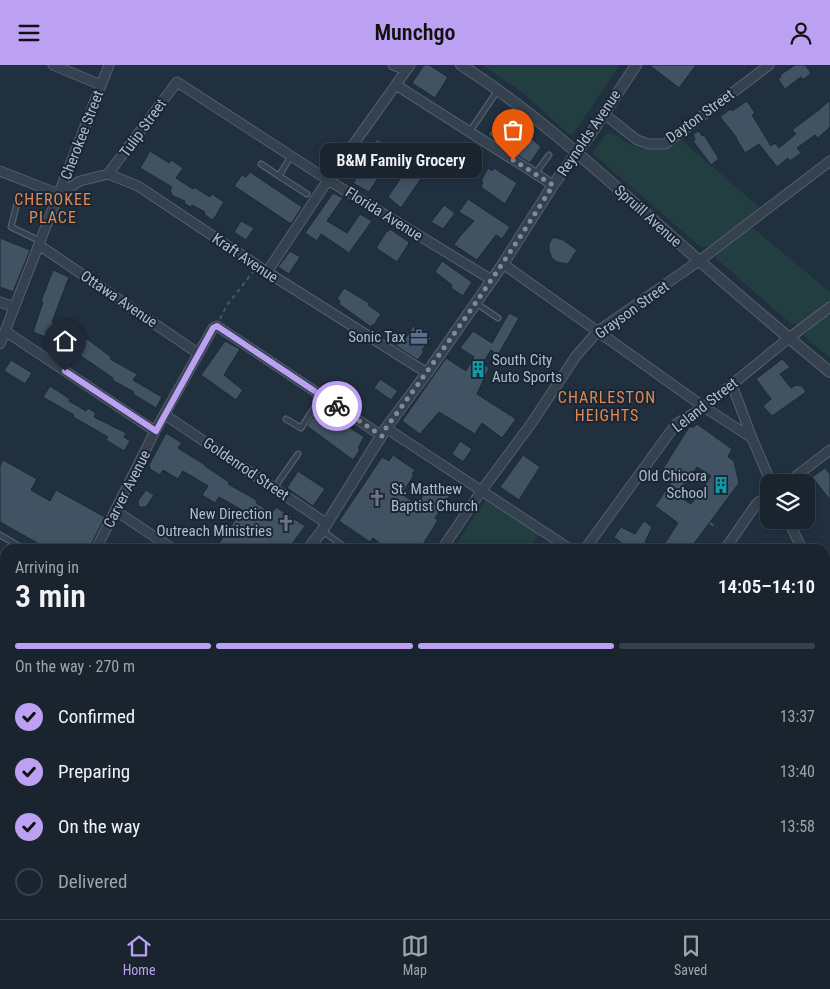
<!DOCTYPE html>
<html lang="en">
<head>
<meta charset="utf-8">
<style>
  body { margin:0; font-family:"Roboto Condensed",sans-serif; background:#26303b; color:#f1f3f6; height:100vh; display:flex; flex-direction:column; font-size:19px; white-space:nowrap }
  * { box-sizing:border-box; margin:0 }
  p { font-size:16px; color:#9fa4aa }
  .icon { flex:none; width:28px; height:28px; fill:none; stroke:currentColor; stroke-width:2; stroke-linecap:round; stroke-linejoin:round }
  .map { position:relative; flex:1; overflow:hidden }
  .side { position:absolute; left:0px; top:479px; width:830px; height:376px; display:flex; flex-direction:column; background:#19242f; border-radius:15px 15px 0 0; box-shadow:0 2px 8px #0003,0 0 0 1px #37414b }
  .side>* { flex:none }
  .fabs { position:absolute; left:760px; top:409px; display:grid; gap:10px }
  .fabs a { display:grid; place-items:center; width:55px; height:55px; border-radius:10px; background:#19242f; box-shadow:0 2px 8px #0003,0 0 0 1px #37414b; font-size:25px }
  .pin { position:absolute; display:grid; place-items:center; width:42px; height:42px; color:#fff; margin:-51px -21px; border-radius:50% 50% 50% 0; rotate:-45deg; box-shadow:0 0 5px #0007 }
  .pin .icon { rotate:45deg }
  .courier { position:absolute; display:grid; place-items:center; width:50px; height:50px; margin:-25px; border:4px solid #bca0f2; border-radius:50%; background:#fff; color:#222; box-shadow:0 1px 6px #0007 }
  .bubble { position:absolute; height:35px; border-radius:10px; background:#19242f; box-shadow:0 2px 8px #0003,0 0 0 1px #37414b; font-size:16px; font-weight:600; line-height:35px; text-align:center }
  .headline em { font-style:normal; font-weight:600 }
  .headline div { display:flex; flex-direction:column-reverse }
  .headline { display:flex; align-items:center; justify-content:space-between; height:85px; padding:0 15px }
  h1 { font-size:32px; font-weight:600; line-height:38px }
  .bar { display:grid; grid-template-columns:repeat(4,1fr); gap:8px 5px; align-content:center; height:60px; padding:0 15px }
  .bar i { height:6px; border-radius:4px; background:#37414b }
  .bar .current { background:#bca0f2 }
  .bar p { grid-column:span 4 }
  ol { padding:0 15px; list-style:none }
  li { display:flex; align-items:center; gap:15px; height:55px }
  li p { margin-inline-start:auto }
  li .icon { padding:5px; border-radius:50%; background:#bca0f2; color:#111; stroke-width:4 }
  li:last-child { color:#9fa4aa }
  li i { width:28px; height:28px; border:2px solid #37414b; border-radius:50% }
  header { display:flex; justify-content:space-between; align-items:center; height:65px; padding:0 15px; background:#bca0f2; color:#111; font-size:22px; font-weight:600 }
  .menu { display:flex; justify-content:space-around; align-items:center; height:70px; border-top:1px solid #37414b; background:#19242f; font-size:14px; color:#9fa4aa }
  .menu a { display:grid; justify-items:center; gap:2px }
  .menu .current { color:#bca0f2 }
  .map>svg:first-child { display:block }
  .green { fill:#233e40 }
  .building { fill:#415263; stroke:#1c2836; fill-rule:evenodd }
  .lines { fill:none; stroke-linecap:round; stroke-linejoin:round }
  .service-casing { stroke:#535f6d; stroke-width:7 }
  .minor-casing { stroke:#535f6d; stroke-width:11 }
  .tertiary-casing { stroke:#535f6d; stroke-width:12 }
  .primary-casing { stroke:#414d5b; stroke-width:16 }
  .path { stroke:#415b5d; stroke-width:2; stroke-dasharray:4 4; stroke-linecap:butt }
  .service { stroke:#35414f; stroke-width:4.5 }
  .minor { stroke:#35414f; stroke-width:9 }
  .tertiary { stroke:#35414f; stroke-width:10 }
  .primary { stroke:#53606f; stroke-width:14 }
  .done { stroke:#7f8b99; stroke-width:5; stroke-dasharray:0 9 }
  .route { stroke:#bca0f2; stroke-width:6 }
  .labels { text-anchor:middle; dominant-baseline:central; stroke-width:4; stroke-linejoin:round; paint-order:stroke }
  .street-label { font-size:15px; fill:#b1bcca; stroke:#1a2633 }
  .poi-label { font-size:15px; fill:#b1bcca; stroke:#1a2633; text-anchor:end }
  .neighbourhood-label { font-size:16px; letter-spacing:1px; fill:#df8956; stroke:#1a2633 }
</style>
</head>
<body>
<header><svg class="icon" aria-label="menu" viewBox="0 0 24 24"><path d="M4 6h16M4 12h16M4 18h16"/></svg>Munchgo<svg class="icon" aria-label="person" viewBox="0 0 24 24"><circle cx="12" cy="8" r="4"/><path d="M4 21q1-7 8-7t8 7"/></svg></header>
<div class="map">
<svg width="830" height="854" viewBox="0 0 830 854">
  <rect width="100%" height="100%" fill="#21303f"/>
  <!-- green -->
  <path class="green" d="M482,0h138l-47,69 -6,-1 -45,-41z
    M609,68c9,2 13,7 21,11 20,10 33,6 49,-6l85,73 -16,13 82,68v15l-6,4 6,6v41l-26,-22 18,-22 -15,10h-16l-75,-66 2,-11h-17l-109,-94 13,-18z
    M486,434l53,35 -10,15h-76z"/>
  <!-- building -->
  <path class="building" d="M424,0h5l19,12 -13,21 -23,-15z
    M649,0h47l-17,23z
    M795,0h10l6,8 -8,7 -2,-3 -16,12 -7,-10 3,-2 -1,-2z
    M830,35v27l-12,11 -3,-3 -18,13 4,5 -11,8 -2,-3 -11,9 -18,-23 -14,9 -9,-15h1l-17,-21 10,-8 2,2 15,-10 8,12 -3,2 19,31 4,-3 4,5 17,-14 -4,-4 28,-21z
    M505,49l7,5 -15,22 -9,-7z
    M699,66l3,5 2,-1 15,24 -8,6 -18,-24 2,-1 -2,-6z
    M524,67l17,15 -11,16 -19,-12z
    M377,74l18,13 -4,5 31,20 -21,31 -13,-11 12,-18 -15,-12 -16,25 -16,-9 20,-28 -4,-2z
    M150,86l19,12 2,-3 12,8 -7,10 17,11 1,-2 16,10 2,-3 12,8 -9,15 -3,3 -8,-6 1,-2 -13,-7 -2,2 -6,-4 1,-2 -14,-6 1,-2 -2,-2 2,-4 -32,-19z
    M488,103l4,3 2,-3 23,15 -12,21 -24,-17 2,-5 -2,-1z
    M250,107l52,35 -11,17 -57,-38 8,-11 4,2z
    M333,128l10,5 -16,23 20,12 13,-19 12,7 -23,32 -28,-19 -4,7 -12,-8z
    M468,134l42,28 -8,12 -6,-4 -19,25 -23,-15 6,-9 14,-15 -15,-9z
    M444,140l11,8 -12,16 -12,-7z
    M241,156l13,7 -8,12 -12,-8z
    M390,164l19,13 -1,3 -11,17 -21,-14 11,-17h2z
    M553,172l10,3 14,10 -9,14 -11,-2 -5,-4 -3,-7v-7z
    M0,173l30,12 -17,42 -13,-5z
    M290,186l10,6 -11,17 -11,-7z
    M442,196l30,21 -9,14 -12,-8 1,-3 -17,-13z
    M53,205l16,7 -17,45 38,19 21,16 -1,2 27,15 -4,6 29,17 -6,11 -23,-14 1,-2 -22,-12 1,-2 -32,-22 -13,-7 -1,2 -13,-7 2,-3 -23,-9 10,-30 -2,-1z
    M344,223l25,15 -1,2 13,9 -7,11 -1,-1 -2,3 -32,-23 1,-3 -3,-2z
    M509,248l10,5 -21,37 -7,-5 -8,13 6,5 -12,26 39,25 -14,19 -20,-15 -7,11 -36,-22 -19,22 -18,-13 44,-63 20,13 8,-14 -14,-9 13,-17 19,12z
    M413,261l18,12 -9,12 2,1 -6,9 -22,-14 5,-10 4,3z
    M225,276l15,8 -16,26 19,15 -7,10 -35,-25z
    M782,294l8,8 -10,7 11,14 5,-3 6,1 4,6 -34,24 -9,-10 8,-7 -15,-20z
    M11,295l21,13 -7,11 -21,-13z
    M380,314l18,12 -7,9 -17,-12z
    M50,321l20,13 -1,2 17,10 2,-3 8,5 -2,4 32,16 -2,4 6,4 -6,10 -18,-11 2,-3 -35,-20 1,-2 -31,-18z
    M319,343l45,29 -6,11 2,2 -7,10 -46,-34z
    M697,359l35,25 -4,8 6,4 5,22 -49,66h-29l17,-26 -23,-17 18,-26 -12,-8 28,-45h5zM697,402l14,9 -20,28 -15,-10z
    M166,368l16,10 -4,5 27,17v1l24,16 -1,2 25,14 4,3 -1,2 16,10 4,-6 29,19 -13,18 8,5h-85l27,-39 -23,-13 -4,6 -13,-8 6,-9 -25,-15 -5,8 -15,-9 -3,5 -10,-6 -1,-4z
    M460,376l12,8 -9,13 -11,-8z
    M393,390l22,15 -3,4 2,1 -12,19 15,11 14,-22 19,12 -15,23 3,2 -18,29h-32l-15,-11 -3,4 -31,-21 43,-64 7,4z
    M523,390l17,12 -21,33 -19,-13z
    M3,395l34,19 -6,11 19,11 6,-11 49,27 -16,32h-41l-48,-27v-56z
    M825,403l5,6v26l-18,-23z
    M298,406l27,18 -12,17 -26,-18z
    M146,425l8,5 -8,12h-7l-1,-6z
    M644,456l8,6 -7,15 11,7h-27l-15,-12 7,-10 14,7z"/>
  <g class="lines">
    <!-- service casing -->
    <g class="service-casing">
      <path id="service" d="M470,66l28,-41
        M502,88l28,-38
        M261,99l18,12 12,-20
        M535,109l14,-19
        M279,111l28,18
        M17,138l-6,24 29,14
        M476,238l22,15
        M286,354l15,9 21,-32
        M274,423l24,-34
        M323,466l24,18
        M0,470l24,14
        M8,484l5,-6
        M0,494l5,-7
        M0,495l5,3
        M182,854l3,-4
        M222,854l3,-4"/>
    </g>
    <!-- minor casing -->
    <g class="minor-casing">
      <path id="minor" d="M53,0l48,20
        M393,0l13,5
        M396,20l157,100
        M603,48l34,27 12,4h16l104,-79
        M0,106l59,23 21,-13 28,-7 30,12 129,86 160,101
        M108,109l69,-92 151,98 164,100
        M39,180l160,109
        M503,199l201,143 48,31
        M267,207l61,-92 82,-115
        M0,237l14,5
        M5,266l150,100
        M0,279l109,-279
        M732,320l20,53 19,45
        M165,350l161,108
        M386,363l184,121
        M787,418l43,-33
        M116,446l57,38
        M788,455l14,29
        M96,484l59,-118 58,-103 4,-2 165,110
        M442,484l40,-59 49,-66 45,-68 22,-25 101,-70 131,-100
        M585,484l91,-125 28,-17 85,-69 41,-31
        M725,484l32,-46 12,-8
        M825,533l5,10
        M0,673l5,-10
        M0,680l5,3
        M825,685l5,15
        M825,746l5,-11
        M0,797l5,3
        M708,850l7,4
        M470,854l3,-4
        M751,854l3,-4"/>
    </g>
    <!-- tertiary casing -->
    <g class="tertiary-casing">
      <path id="tertiary" d="M461,0c72,46 136,105 200,162 55,49 112,98 169,145
        M308,484l14,-18 64,-103 41,-55 76,-109 50,-79 37,-50 46,-70
        M57,854l3,-4"/>
    </g>
    <!-- primary casing -->
    <g class="primary-casing">
      <path id="primary" d="M0,544l5,3
        M483,850l3,4"/>
    </g>
    <!-- path -->
    <path class="path" d="M220,254l7,-14 26,-33
      M710,458l7,5
      M578,854l1,-4"/>
    <!-- service -->
    <use href="#service" class="service"/>
    <!-- minor -->
    <use href="#minor" class="minor"/>
    <!-- tertiary -->
    <use href="#tertiary" class="tertiary"/>
    <!-- primary -->
    <use href="#primary" class="primary"/>
  </g>
  <g class="lines">
    <!-- done -->
    <path class="done" d="M337,341l45,30 4,-8c58,-79 115,-159 167,-243l-40,-25"/>
    <!-- route -->
    <path class="route" d="M65,306l91,60 57,-103 4,-2 120,80"/>
  </g>
  <!-- icons -->
  <defs>
    <g id="office-bare" transform="scale(1.35)"><path d="M-6-3h4V-5.5h4V-3h4V5H-6ZM-1-4.5V-3h2v-1.5ZM-6 0V1H6V0Z" fill="#5c6f8a" stroke="#1a2633" stroke-width="2.5" paint-order="stroke"/></g>
    <g id="building-bare" transform="scale(1.35)"><path d="M-4-6H4V6H1V3H-1V6H-4ZM-2.5-4.3h1.7v1.8h-1.7ZM.8-4.3h1.7v1.8H.8ZM-2.5-1h1.7V.8h-1.7ZM.8-1h1.7V.8H.8Z" fill="#0f9aa8" stroke="#1a2633" stroke-width="2.5" paint-order="stroke"/></g>
    <g id="church-bare" transform="scale(1.35)"><path d="M-1.2-6h2.4v3.5h3.3v2.4h-3.3V6h-2.4V-.1h-3.3v-2.4h3.3Z" fill="#6b7280" stroke="#1a2633" stroke-width="2.5" paint-order="stroke"/></g>
  </defs>
  <g fill-rule="evenodd">
    <use href="#office-bare" x="419" y="272"/>
    <use href="#building-bare" x="478" y="304"/>
    <use href="#building-bare" x="721" y="420"/>
    <use href="#church-bare" x="377" y="433"/>
    <use href="#church-bare" x="286" y="458"/>
  </g>
  <g class="labels">
    <!-- street labels -->
    <g class="street-label">
      <text transform="translate(700 51) rotate(-36)">Dayton Street</text>
      <text transform="translate(143 63) rotate(-54)">Tulip Street</text>
      <text transform="translate(589 68) rotate(-56)">Reynolds Avenue</text>
      <text transform="translate(82 70) rotate(-69)">Cherokee Street</text>
      <text transform="translate(384 149) rotate(32)">Florida Avenue</text>
      <text transform="translate(648 151) rotate(42)">Spruill Avenue</text>
      <text transform="translate(245 193) rotate(34)">Kraft Avenue</text>
      <text transform="translate(119 234) rotate(34)">Ottawa Avenue</text>
      <text transform="translate(632 245) rotate(-36)">Grayson Street</text>
      <text transform="translate(705 340) rotate(-38)">Leland Street</text>
      <text transform="translate(246 404) rotate(34)">Goldenrod Street</text>
      <text transform="translate(127 424) rotate(-63)">Carver Avenue</text>
    </g>
    <!-- poi labels -->
    <g class="poi-label">
      <text x="405" y="272">Sonic Tax</text>
      <text x="492" y="295" text-anchor="start">South City<tspan x="492" dy="17">Auto Sports</tspan></text>
      <text x="707" y="411">Old Chicora<tspan x="707" dy="17">School</tspan></text>
      <text x="391" y="424" text-anchor="start">St. Matthew<tspan x="391" dy="17">Baptist Church</tspan></text>
      <text x="272" y="449">New Direction<tspan x="272" dy="17">Outreach Ministries</tspan></text>
    </g>
    <!-- neighbourhood labels -->
    <g class="neighbourhood-label">
      <text x="53" y="134">CHEROKEE<tspan x="53" dy="18">PLACE</tspan></text>
      <text x="607" y="332">CHARLESTON<tspan x="607" dy="18">HEIGHTS</tspan></text>
    </g>
  </g>
</svg>
<div class="fabs">
<a><svg class="icon" aria-label="layers" viewBox="0 0 24 24"><path d="M12 4l9 5-9 5-9-5zM3 14l9 5 9-5"/></svg></a>
</div>
<div class="pin" style="left:513px;top:95px;background:#ea580c"><svg class="icon" aria-label="bag" viewBox="0 0 24 24"><path d="M5 8h14l-1 12H6zM9 8a3 3 0 0 1 6 0"/></svg></div>
<div class="pin" style="left:65px;top:306px;background:#1f2937"><svg class="icon" aria-label="home" viewBox="0 0 24 24"><path d="M3 11l9-7 9 7M6 9v11h12V9"/></svg></div>
<div class="courier" style="left:337px;top:341px"><svg class="icon" aria-label="bike" viewBox="0 0 24 24"><circle cx="6" cy="16" r="4"/><circle cx="18" cy="16" r="4"/><path d="M6 16l4-8h5l3 8M10 8l3 8H6M13 5h3"/></svg></div>
<div class="bubble" style="left:320px;top:78px;width:162px">B&amp;M Family Grocery</div>
<section class="side">
<div class="headline"><div><h1>3 min</h1><p>Arriving in</p></div><em>14:05–14:10</em></div>
<div class="bar"><i class="current"></i><i class="current"></i><i class="current"></i><i></i><p>On the way · 270 m</p></div>
<ol>
<li><svg class="icon" aria-label="check" viewBox="0 0 24 24"><path d="M5 12l5 5 9-10"/></svg>Confirmed<p>13:37</p></li>
<li><svg class="icon" aria-label="check" viewBox="0 0 24 24"><path d="M5 12l5 5 9-10"/></svg>Preparing<p>13:40</p></li>
<li><svg class="icon" aria-label="check" viewBox="0 0 24 24"><path d="M5 12l5 5 9-10"/></svg>On the way<p>13:58</p></li>
<li><i></i>Delivered</li>
</ol>
</section>
</div>
<nav class="menu">
<a class="current"><svg class="icon" aria-label="home" viewBox="0 0 24 24"><path d="M3 11l9-7 9 7M6 9v11h12V9"/></svg>Home</a>
<a><svg class="icon" aria-label="map" viewBox="0 0 24 24"><path d="M3 6l6-2 6 2 6-2v14l-6 2-6-2-6 2zM9 4v14M15 6v14"/></svg>Map</a>
<a><svg class="icon" aria-label="saved" viewBox="0 0 24 24"><path d="M7 4h10v16l-5-4-5 4z"/></svg>Saved</a>
</nav>
</body>
</html>
